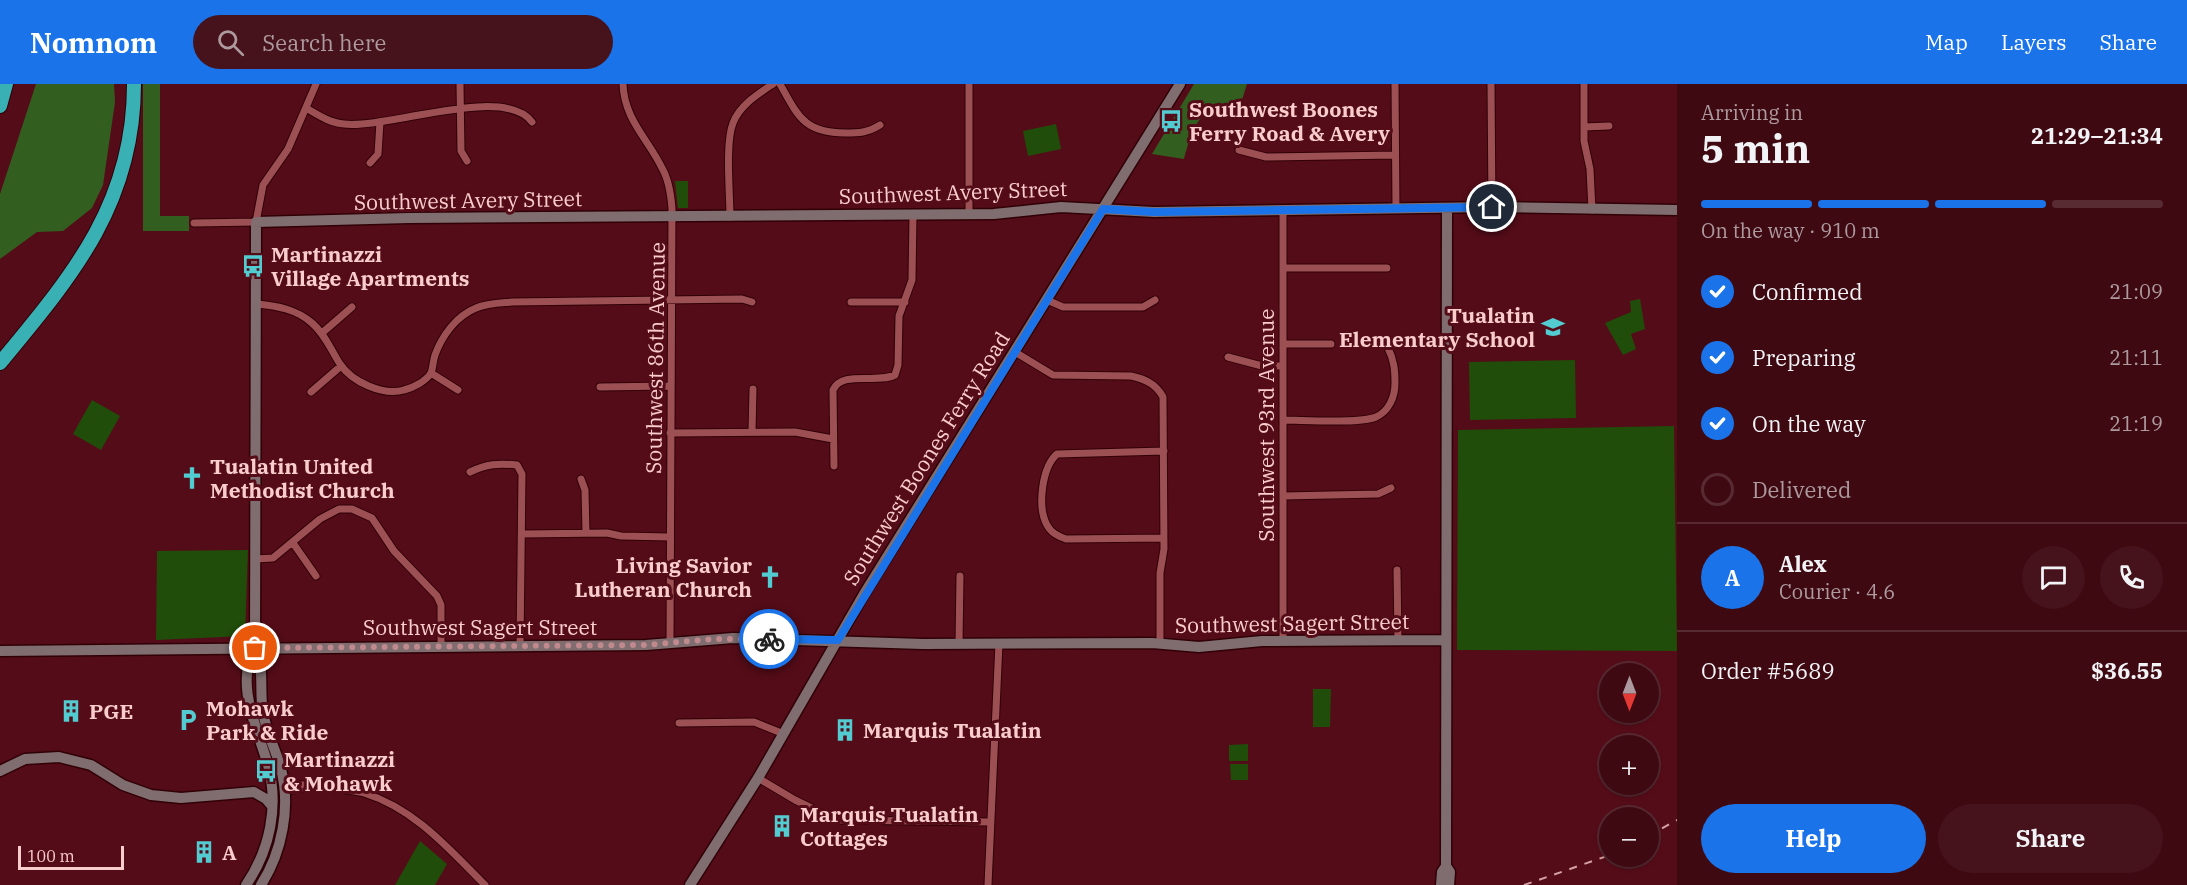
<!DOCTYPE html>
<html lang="en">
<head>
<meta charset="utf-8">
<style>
  body { margin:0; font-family:"IBM Plex Serif",serif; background:#46121b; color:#f1f3f6; height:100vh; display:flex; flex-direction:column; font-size:22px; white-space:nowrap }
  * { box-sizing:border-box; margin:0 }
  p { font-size:20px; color:#ad9a9f }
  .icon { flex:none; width:33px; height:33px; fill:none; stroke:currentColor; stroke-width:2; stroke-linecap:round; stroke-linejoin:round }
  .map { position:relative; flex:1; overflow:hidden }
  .panel { display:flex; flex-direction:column; background:#3f0912; width:510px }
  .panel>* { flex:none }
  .needle { width:39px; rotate:180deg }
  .buttons { position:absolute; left:1599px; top:579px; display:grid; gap:12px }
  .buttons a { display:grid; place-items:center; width:60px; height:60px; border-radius:50%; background:#3f0912; box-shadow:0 2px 4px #0004,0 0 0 2px #582a32; font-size:30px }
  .scale { position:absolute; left:18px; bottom:15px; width:106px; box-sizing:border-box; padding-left:6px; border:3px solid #facdcd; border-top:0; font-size:16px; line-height:21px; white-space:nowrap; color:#facdcd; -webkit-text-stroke:4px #540c18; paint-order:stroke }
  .pin { position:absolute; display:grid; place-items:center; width:51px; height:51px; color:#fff; margin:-26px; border:3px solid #fff; border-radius:50%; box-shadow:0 2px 6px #0007 }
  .courier { position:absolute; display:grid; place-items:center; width:60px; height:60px; margin:-30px; border:4px solid #1a73e8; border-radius:50%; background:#fff; color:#222; box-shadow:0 2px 8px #0007 }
  .overview em { font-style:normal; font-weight:700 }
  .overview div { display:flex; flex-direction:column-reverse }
  .overview { display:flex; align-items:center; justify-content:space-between; height:102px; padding:0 24px }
  h1 { font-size:39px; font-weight:700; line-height:45px }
  .bar { display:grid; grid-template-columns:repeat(4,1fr); gap:9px 6px; align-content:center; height:72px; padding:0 24px }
  .bar i { height:8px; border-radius:4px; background:#582a32 }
  .bar .current { background:#1a73e8 }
  .bar p { grid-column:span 4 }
  .line { display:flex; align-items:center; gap:15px; padding:0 24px; border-top:2px solid #582a32 }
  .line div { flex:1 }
  .round { display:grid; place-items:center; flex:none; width:63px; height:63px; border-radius:32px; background:#46121b }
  ol { padding:0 24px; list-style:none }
  li { display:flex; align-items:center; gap:18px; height:66px }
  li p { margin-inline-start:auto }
  li .icon { padding:6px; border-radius:50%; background:#1a73e8; color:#fff; stroke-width:4 }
  li:last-child { color:#ad9a9f }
  li i { width:33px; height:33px; border:3px solid #582a32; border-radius:50% }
  .primary-button { display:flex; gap:12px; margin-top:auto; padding:12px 24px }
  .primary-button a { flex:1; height:69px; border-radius:36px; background:#1a73e8; color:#fff; font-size:24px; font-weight:700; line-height:69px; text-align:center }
  .primary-button a+a { background:#46121b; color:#f1f3f6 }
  header { display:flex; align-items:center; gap:36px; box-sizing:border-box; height:84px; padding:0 30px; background:#1a73e8; color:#fff }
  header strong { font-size:28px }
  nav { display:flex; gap:33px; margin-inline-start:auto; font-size:21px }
  .search { width:420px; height:54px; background:#46121b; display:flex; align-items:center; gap:15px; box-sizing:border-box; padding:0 21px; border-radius:33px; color:#ad9a9f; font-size:22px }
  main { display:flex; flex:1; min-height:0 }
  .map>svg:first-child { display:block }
  .green { fill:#204d0a }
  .forest { fill:#325f1f }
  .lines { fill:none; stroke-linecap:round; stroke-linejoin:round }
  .street-casing { stroke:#300006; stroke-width:9 }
  .secondary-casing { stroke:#300006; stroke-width:13 }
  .highway-casing { stroke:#300006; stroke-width:16 }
  .street { stroke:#9d5054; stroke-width:7 }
  .secondary { stroke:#7f6d70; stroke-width:10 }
  .highway { stroke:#39b0b3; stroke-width:14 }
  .rail { stroke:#d4a0a3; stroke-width:2; stroke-dasharray:8 8; stroke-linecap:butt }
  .done { stroke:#c0898e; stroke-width:6; stroke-dasharray:0 10.8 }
  .route { stroke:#1a73e8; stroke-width:8 }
  .labels { text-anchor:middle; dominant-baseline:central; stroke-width:6; stroke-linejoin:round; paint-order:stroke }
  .poi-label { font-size:21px; font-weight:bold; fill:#facdcd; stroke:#540c18; text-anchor:start }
  .street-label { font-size:21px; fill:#facdcd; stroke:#540c18 }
</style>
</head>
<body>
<header>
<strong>Nomnom</strong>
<div class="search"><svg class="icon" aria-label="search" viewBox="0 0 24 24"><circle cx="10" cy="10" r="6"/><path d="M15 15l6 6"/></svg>Search here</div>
<nav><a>Map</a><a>Layers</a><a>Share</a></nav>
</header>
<main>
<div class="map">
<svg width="1677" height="801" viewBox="0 0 1677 801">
  <rect width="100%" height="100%" fill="#540c18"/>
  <!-- green -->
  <path class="green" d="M1056,40l5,25 -33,7 -5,-25z
    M675,97h13v27h-10z
    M1640,215l5,30 -14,5 5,15 -13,6 -18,-32 26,-11 -1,-11z
    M1575,276l1,58 -106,2 -1,-58z
    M92,316l28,16 -19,34 -28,-16z
    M1674,342l3,225 -220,-1 1,-220z
    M248,466l-3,86 -89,4 1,-89z
    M1313,605h18l-1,38h-17z
    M1248,660v17h-19v-16z
    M1230,680h18v16h-17z
    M420,757l27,23 -12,21h-40z"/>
  <!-- forest -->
  <path class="forest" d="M36,0h78l1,18 -12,83 -11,23 -29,23 -26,1 -37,27v-65z
    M143,0h17v132h29v15h-46z
    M1194,0h53l-5,16c-44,16 -45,13 -58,59l-32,-5z"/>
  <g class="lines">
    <!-- street casing -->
    <g class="street-casing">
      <path id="street" d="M460,0l1,67 6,10
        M623,0c1,35 25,55 39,84 7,12 9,27 10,41l-2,435
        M780,0c18,32 24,49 65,49 14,0 22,0 35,-8
        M969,0v130
        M1395,0l1,124
        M1491,0l1,123
        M1584,0v57l6,28 2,41
        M306,24c12,7 24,15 38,16 45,5 160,-40 188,-2
        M1584,43l25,-1
        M1239,66l27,7 129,-2
        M370,79l8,-9 2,-32
        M1283,125v432
        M730,133c0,-23 -5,-74 3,-94 7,-18 25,-29 40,-39
        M194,139l62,-1 7,-37 25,-36 28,-65
        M1283,184h104
        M1047,216l16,7h80l12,-7
        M851,218h54
        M257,220c20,2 39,5 55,19 13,11 19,27 28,41 12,18 43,32 64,26 9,-2 22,-9 27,-17 2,-5 2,-12 4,-18 7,-19 21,-39 41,-47 11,-5 24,-5 36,-6l230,-3 10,3
        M322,249l30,-26
        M1283,260h48
        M1015,268l38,23 78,1c14,3 25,8 32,21l1,152 -4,24v70
        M1228,273l34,9h21
        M431,289l27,17
        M600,303l70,-1
        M311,308l30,-26
        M1283,336c20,0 77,4 93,-3 13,-6 19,-20 19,-34 0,-13 -1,-23 -7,-35
        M752,347l1,-42
        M670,349l125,-1 38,7
        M834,382l-1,-76c9,-20 44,-6 62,-15l3,-10 1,-49 13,-36 1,-65
        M470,388c16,-8 29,-9 47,-7l5,9 -2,172
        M581,395l4,11 1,43
        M1283,412l95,-2 13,-6
        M522,450l85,-1 14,3 49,1
        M1164,454l-98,1c-8,-3 -15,-6 -19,-14 -10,-18 -5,-58 10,-71l107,-3
        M293,459l23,33
        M255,475l18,-1 47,-39 19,-10h13l20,9 22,33 43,45 4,9v42
        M1397,486l1,70
        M959,559l1,-67
        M679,639l75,-1 30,12
        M283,693c17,14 58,9 81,16 51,16 84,55 121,92
        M758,694l37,22 41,20 155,2
        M284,707l16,-2 3,-4
        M988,801l11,-242"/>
    </g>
    <!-- secondary casing -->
    <g class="secondary-casing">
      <path id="secondary" d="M1447,124l-1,658 4,6 -1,13
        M0,567l646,-6 87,-7 190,6 229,-1 47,4 63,-6 183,-1
        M0,687l25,-12 34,-2 32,8 32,20 28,10 30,3 73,-6 12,7 6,7
        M246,801c24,-35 33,-79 22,-120 -10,-35 -34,-82 -13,-117
        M261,801c21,-33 30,-78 20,-116 -5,-19 -15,-37 -18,-57 -4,-21 2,-45 -8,-64l1,-426 153,-4 585,-4 67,-7 93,5 338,-5 185,3
        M690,801l68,-107 106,-184 316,-510
        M1441,801l1,-13 4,-6"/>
    </g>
    <!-- highway casing -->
    <g class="highway-casing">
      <path id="highway" d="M0,22l6,-22
        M0,279c72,-87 134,-159 134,-279"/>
    </g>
    <!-- street -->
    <use href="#street" class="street"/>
    <!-- secondary -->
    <use href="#secondary" class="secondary"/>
    <!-- highway -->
    <use href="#highway" class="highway"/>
    <!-- rail -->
    <path class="rail" d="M1648,752l29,-16
      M1524,801l86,-30"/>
  </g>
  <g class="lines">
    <!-- done -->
    <path class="done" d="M255,564l391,-3 67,-6h56"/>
    <!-- route -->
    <path class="route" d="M769,555l69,1 265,-431 51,3 338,-5"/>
  </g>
  <!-- icons -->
  <defs>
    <g id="bus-bare" transform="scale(1.8)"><path d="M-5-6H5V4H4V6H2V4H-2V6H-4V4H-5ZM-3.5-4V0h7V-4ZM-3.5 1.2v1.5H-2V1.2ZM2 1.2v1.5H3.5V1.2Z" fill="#52ccd0" stroke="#540c18" stroke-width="2.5" paint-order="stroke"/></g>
    <g id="school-bare" transform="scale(1.8)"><path d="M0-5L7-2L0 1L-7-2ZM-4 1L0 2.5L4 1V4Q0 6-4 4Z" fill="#52ccd0" stroke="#540c18" stroke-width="2.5" paint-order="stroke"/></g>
    <g id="church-bare" transform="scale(1.8)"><path d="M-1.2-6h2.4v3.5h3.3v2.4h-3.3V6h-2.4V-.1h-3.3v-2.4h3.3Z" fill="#52ccd0" stroke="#540c18" stroke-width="2.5" paint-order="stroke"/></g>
    <g id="building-bare" transform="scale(1.8)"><path d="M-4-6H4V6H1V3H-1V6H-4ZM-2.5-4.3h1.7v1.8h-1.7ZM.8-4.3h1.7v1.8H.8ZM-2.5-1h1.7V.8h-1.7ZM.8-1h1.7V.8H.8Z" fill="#52ccd0" stroke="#540c18" stroke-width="2.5" paint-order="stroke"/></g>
    <g id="parking-bare" transform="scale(1.8)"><path d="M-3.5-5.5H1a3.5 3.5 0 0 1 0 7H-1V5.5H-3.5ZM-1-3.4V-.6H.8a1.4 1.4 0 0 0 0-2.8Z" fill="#52ccd0" stroke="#540c18" stroke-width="2.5" paint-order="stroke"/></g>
  </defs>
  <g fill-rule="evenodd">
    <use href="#bus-bare" x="1171" y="37"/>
    <use href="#bus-bare" x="253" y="182"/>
    <use href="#school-bare" x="1553" y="243"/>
    <use href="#church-bare" x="192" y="394"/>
    <use href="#church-bare" x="770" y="493"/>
    <use href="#building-bare" x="71" y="627"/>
    <use href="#parking-bare" x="188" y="636"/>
    <use href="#building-bare" x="845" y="646"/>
    <use href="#bus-bare" x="266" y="687"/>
    <use href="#building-bare" x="782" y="742"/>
    <use href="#building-bare" x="204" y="768"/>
  </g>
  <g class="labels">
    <!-- poi labels -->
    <g class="poi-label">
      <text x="1189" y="25">Southwest Boones<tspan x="1189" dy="24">Ferry Road &amp; Avery</tspan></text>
      <text x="271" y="170">Martinazzi<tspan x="271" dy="24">Village Apartments</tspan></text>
      <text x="1535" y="231" text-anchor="end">Tualatin<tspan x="1535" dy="24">Elementary School</tspan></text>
      <text x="210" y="382">Tualatin United<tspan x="210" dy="24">Methodist Church</tspan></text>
      <text x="752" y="481" text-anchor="end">Living Savior<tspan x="752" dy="24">Lutheran Church</tspan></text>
      <text x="206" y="624">Mohawk<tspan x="206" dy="24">Park &amp; Ride</tspan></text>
      <text x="89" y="627">PGE</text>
      <text x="863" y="646">Marquis Tualatin</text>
      <text x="284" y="675">Martinazzi<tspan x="284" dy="24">&amp; Mohawk</tspan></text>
      <text x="800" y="730">Marquis Tualatin<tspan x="800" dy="24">Cottages</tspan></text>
      <text x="222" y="768">A</text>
    </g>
    <!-- street labels -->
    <g class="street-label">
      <text transform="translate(953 108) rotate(-2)">Southwest Avery Street</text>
      <text transform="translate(468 116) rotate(-1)">Southwest Avery Street</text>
      <text transform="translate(655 274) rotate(-89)">Southwest 86th Avenue</text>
      <text transform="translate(1266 341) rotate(-90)">Southwest 93rd Avenue</text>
      <text transform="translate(926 374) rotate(-58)">Southwest Boones Ferry Road</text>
      <text transform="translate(1292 539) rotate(-1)">Southwest Sagert Street</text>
      <text x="480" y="543">Southwest Sagert Street</text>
    </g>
  </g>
</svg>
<div class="buttons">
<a><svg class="needle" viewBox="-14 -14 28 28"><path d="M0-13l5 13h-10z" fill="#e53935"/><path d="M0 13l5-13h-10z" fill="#ad9a9f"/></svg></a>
<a>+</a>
<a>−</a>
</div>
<div class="scale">100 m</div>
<div class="pin" style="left:255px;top:564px;background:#ea580c"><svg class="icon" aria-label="bag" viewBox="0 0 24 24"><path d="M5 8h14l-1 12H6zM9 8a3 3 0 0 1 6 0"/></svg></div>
<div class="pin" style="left:1492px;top:123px;background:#1f2937"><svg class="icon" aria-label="home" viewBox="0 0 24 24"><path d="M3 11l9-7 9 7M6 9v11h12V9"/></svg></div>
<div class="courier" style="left:769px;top:555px"><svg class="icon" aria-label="bike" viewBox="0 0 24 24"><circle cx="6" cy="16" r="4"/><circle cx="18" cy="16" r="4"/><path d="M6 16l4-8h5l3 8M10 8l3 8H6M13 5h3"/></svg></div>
</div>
<section class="panel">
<div class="overview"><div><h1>5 min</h1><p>Arriving in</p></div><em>21:29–21:34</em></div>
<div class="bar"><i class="current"></i><i class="current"></i><i class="current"></i><i></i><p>On the way · 910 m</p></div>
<ol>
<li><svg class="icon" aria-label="check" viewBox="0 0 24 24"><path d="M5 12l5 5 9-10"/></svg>Confirmed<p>21:09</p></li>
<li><svg class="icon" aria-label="check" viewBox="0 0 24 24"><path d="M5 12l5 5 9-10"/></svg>Preparing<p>21:11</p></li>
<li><svg class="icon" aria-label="check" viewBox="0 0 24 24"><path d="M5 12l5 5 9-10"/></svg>On the way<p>21:19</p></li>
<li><i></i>Delivered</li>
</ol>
<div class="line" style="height:108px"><b class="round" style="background:#1a73e8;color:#fff">A</b><div><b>Alex</b><p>Courier · 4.6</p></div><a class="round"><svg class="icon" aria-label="chat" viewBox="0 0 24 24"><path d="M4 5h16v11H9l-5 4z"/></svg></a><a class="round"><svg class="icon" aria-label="phone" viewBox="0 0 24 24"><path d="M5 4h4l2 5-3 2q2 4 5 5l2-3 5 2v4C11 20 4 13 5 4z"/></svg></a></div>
<div class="line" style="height:78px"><div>Order #5689</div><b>$36.55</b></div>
<div class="primary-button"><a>Help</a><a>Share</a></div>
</section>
</main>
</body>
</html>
